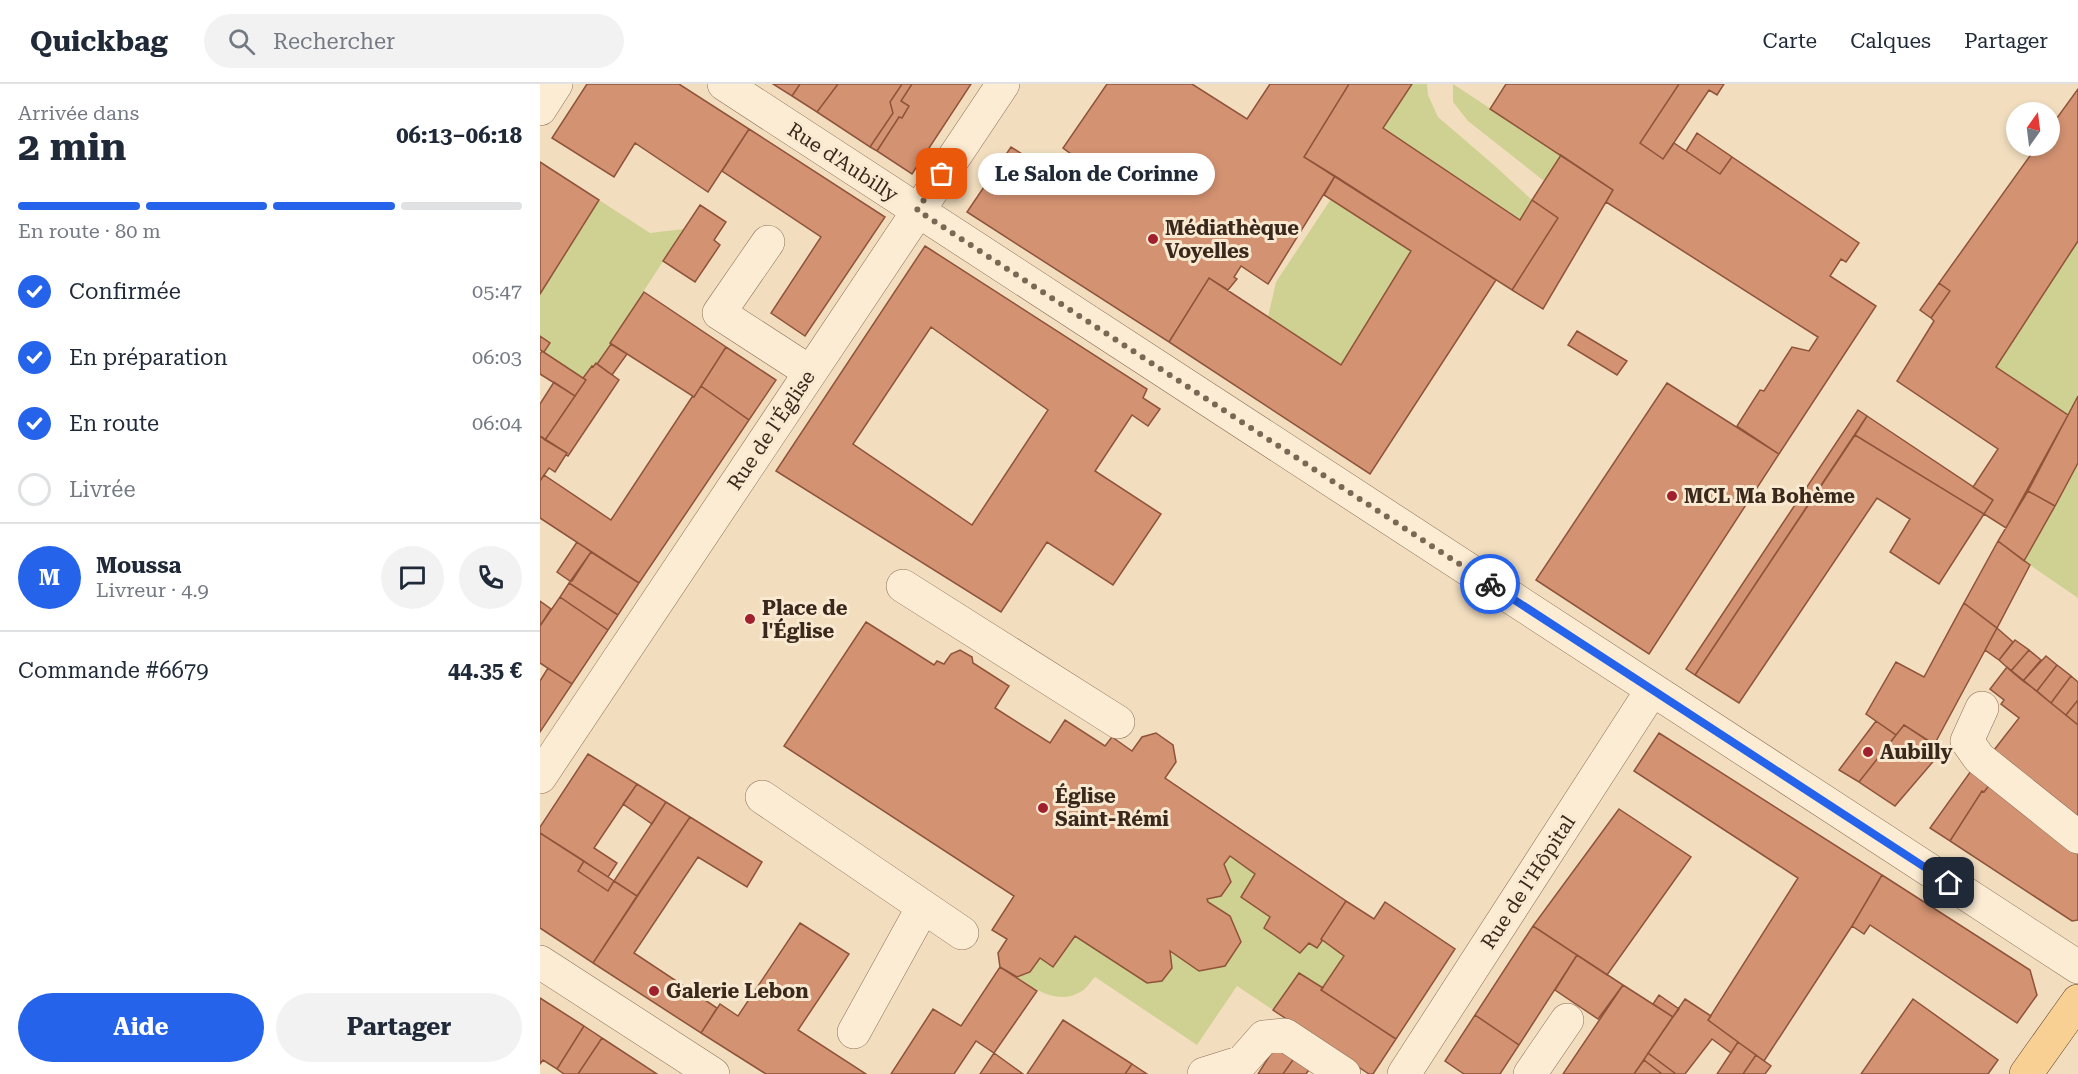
<!DOCTYPE html>
<html lang="fr">
<head>
<meta charset="utf-8">
<style>
  body { margin:0; font-family:"Roboto Serif",serif; background:#f2f2f3; color:#1f2937; height:100vh; display:flex; flex-direction:column; font-size:22px; white-space:nowrap }
  * { box-sizing:border-box; margin:0 }
  p { font-size:20px; color:#747a83 }
  .icon { flex:none; width:33px; height:33px; fill:none; stroke:currentColor; stroke-width:2; stroke-linecap:round; stroke-linejoin:round }
  .map { position:relative; flex:1; overflow:hidden }
  .panel { display:flex; flex-direction:column; background:#fff; width:540px }
  .panel>* { flex:none }
  .needle { width:39px; rotate:14deg }
  .controls { position:absolute; left:1466px; top:18px; display:grid; gap:12px }
  .controls a { display:grid; place-items:center; width:54px; height:54px; border-radius:50%; background:#fff; box-shadow:0 3px 9px #0003; font-size:30px }
  .pin { position:absolute; display:grid; place-items:center; width:51px; height:51px; color:#fff; margin:-26px; border-radius:12px; box-shadow:0 3px 9px #0006 }
  .courier { position:absolute; display:grid; place-items:center; width:60px; height:60px; margin:-30px; border:4px solid #2563eb; border-radius:50%; background:#fff; color:#222; box-shadow:0 2px 8px #0007 }
  .bubble { position:absolute; height:42px; border-radius:21px; background:#fff; box-shadow:0 3px 9px #0003; font-size:20px; font-weight:700; line-height:42px; text-align:center }
  .overview em { font-style:normal; font-weight:700 }
  .overview div { display:flex; flex-direction:column-reverse }
  .overview { display:flex; align-items:center; justify-content:space-between; height:102px; padding:0 18px }
  h1 { font-size:39px; font-weight:700; line-height:45px }
  .bar { display:grid; grid-template-columns:repeat(4,1fr); gap:9px 6px; align-content:center; height:72px; padding:0 18px }
  .bar i { height:8px; border-radius:4px; background:#e0e1e3 }
  .bar .selected { background:#2563eb }
  .bar p { grid-column:span 4 }
  .line { display:flex; align-items:center; gap:15px; padding:0 18px; border-top:2px solid #e0e1e3 }
  .line div { flex:1 }
  .round { display:grid; place-items:center; flex:none; width:63px; height:63px; border-radius:32px; background:#f2f2f3 }
  ol { padding:0 18px; list-style:none }
  li { display:flex; align-items:center; gap:18px; height:66px }
  li p { margin-inline-start:auto }
  li .icon { padding:6px; border-radius:50%; background:#2563eb; color:#fff; stroke-width:4 }
  li:last-child { color:#747a83 }
  li i { width:33px; height:33px; border:3px solid #e0e1e3; border-radius:50% }
  .action { display:flex; gap:12px; margin-top:auto; padding:12px 18px }
  .action a { flex:1; height:69px; border-radius:36px; background:#2563eb; color:#fff; font-size:24px; font-weight:700; line-height:69px; text-align:center }
  .action a+a { background:#f2f2f3; color:#1f2937 }
  header { display:flex; align-items:center; gap:36px; box-sizing:border-box; height:84px; padding:0 30px; background:#fff; border-bottom:2px solid #e0e1e3 }
  header strong { font-size:28px }
  nav { display:flex; gap:33px; margin-inline-start:auto; font-size:21px }
  .search { width:420px; height:54px; background:#f2f2f3; display:flex; align-items:center; gap:15px; box-sizing:border-box; padding:0 21px; border-radius:33px; color:#747a83; font-size:22px }
  main { display:flex; flex:1; min-height:0 }
  .map>svg:first-child { display:block }
  .green { fill:#cfd192 }
  .building { fill:#d39272; stroke:#8e5339; stroke-width:1.5; fill-rule:evenodd }
  .lines { fill:none; stroke-linecap:round; stroke-linejoin:round }
  .minor-casing { stroke:#8c6e56; stroke-width:34 }
  .major-casing { stroke:#593c2b; stroke-width:34 }
  .minor { stroke:#fcecd3; stroke-width:33 }
  .major { stroke:#f9d093; stroke-width:33 }
  .done { stroke:#7a6855; stroke-width:6; stroke-dasharray:0 10.8 }
  .route { stroke:#2563eb; stroke-width:8 }
  .poi-dot { fill:#a1202d; stroke:#f8e9d0; stroke-width:2 }
  .labels { text-anchor:middle; dominant-baseline:central; stroke-width:6; stroke-linejoin:round; paint-order:stroke }
  .street-label { font-size:20px; fill:#3a281c; stroke:#f8e9d0 }
  .poi-label { font-size:20px; font-weight:bold; fill:#3a281c; stroke:#f8e9d0; text-anchor:start }
</style>
</head>
<body>
<header>
<strong>Quickbag</strong>
<div class="search"><svg class="icon" aria-label="search" viewBox="0 0 24 24"><circle cx="10" cy="10" r="6"/><path d="M15 15l6 6"/></svg>Rechercher</div>
<nav><a>Carte</a><a>Calques</a><a>Partager</a></nav>
</header>
<main>
<section class="panel">
<div class="overview"><div><h1>2 min</h1><p>Arrivée dans</p></div><em>06:13–06:18</em></div>
<div class="bar"><i class="selected"></i><i class="selected"></i><i class="selected"></i><i></i><p>En route · 80 m</p></div>
<ol>
<li><svg class="icon" aria-label="check" viewBox="0 0 24 24"><path d="M5 12l5 5 9-10"/></svg>Confirmée<p>05:47</p></li>
<li><svg class="icon" aria-label="check" viewBox="0 0 24 24"><path d="M5 12l5 5 9-10"/></svg>En préparation<p>06:03</p></li>
<li><svg class="icon" aria-label="check" viewBox="0 0 24 24"><path d="M5 12l5 5 9-10"/></svg>En route<p>06:04</p></li>
<li><i></i>Livrée</li>
</ol>
<div class="line" style="height:108px"><b class="round" style="background:#2563eb;color:#fff">M</b><div><b>Moussa</b><p>Livreur · 4.9</p></div><a class="round"><svg class="icon" aria-label="chat" viewBox="0 0 24 24"><path d="M4 5h16v11H9l-5 4z"/></svg></a><a class="round"><svg class="icon" aria-label="phone" viewBox="0 0 24 24"><path d="M5 4h4l2 5-3 2q2 4 5 5l2-3 5 2v4C11 20 4 13 5 4z"/></svg></a></div>
<div class="line" style="height:78px"><div>Commande #6679</div><b>44.35 €</b></div>
<div class="action"><a>Aide</a><a>Partager</a></div>
</section>
<div class="map">
<svg width="1538" height="990" viewBox="0 0 1538 990">
  <rect width="100%" height="100%" fill="#f2debf"/>
  <!-- green -->
  <path class="green" d="M872,0h15l1,11 10,22 57,49 37,34 -12,20 -137,-92z
    M913,0l108,71 -17,26 -76,-60 -15,-19z
    M791,115l80,52 -70,114 -73,-48 8,-35z
    M59,116l51,33 34,-4 -74,114 1,1 -14,20 -5,2 -9,12 -39,-26 6,-9 -10,-7v-42z
    M1538,157v155l-10,19 -72,-48z
    M1538,379v135l-54,-37z
    M690,772l25,18 -14,23 29,20 -6,11 45,15 8,5 5,-7 22,15 -21,32 -24,-15 -26,37 -36,-24 -40,59 -102,-68c-4,4 -8,11 -13,14 -24,15 -45,-1 -65,-14l13,-5 10,-14 13,9 22,-31 72,47 16,-2 9,-13 -2,-17 29,20 26,-5 16,-24 -11,-26 -22,-14 -1,-3 14,-3 10,-14 -7,-18z"/>
  <!-- building -->
  <path class="building" d="M47,0h92l70,45 -41,63 -73,-49 -21,34 -62,-39z
    M233,0h27l-8,12z
    M260,0h38l-21,28 -25,-16z
    M298,0h64l-12,18 3,11 -23,34 -53,-35z
    M362,0h10l-11,17 8,5 -7,12 -3,-1 -22,34 -7,-4 23,-34 -3,-11z
    M372,0h59l-59,90 -35,-23 22,-34 3,1 7,-12 -8,-5z
    M567,0h85l55,35 23,-35h79l-45,73 31,19 -67,108 -27,-18 -7,11 3,2 -9,11 -19,-12 -40,64 -202,-130 44,-65 61,39 14,-21 -23,-17z
    M809,0h63l-29,44 137,92 12,-20 26,18 -46,72 -208,-133z
    M966,0h173l-39,59 23,16 11,-16 46,31 12,-17 127,86 -13,19 -5,-3 -11,17 46,30 -97,148 -42,-28 23,-36 4,1 28,-44 17,4 9,-14 -212,-135 7,-12 -123,-81z
    M1139,0h45l-7,11 -8,-5 -46,69 -23,-16z
    M1538,5v152l-82,126 72,48 -62,113 -22,-14 9,-14 -20,-13 25,-38 -101,-68 37,-60 -3,-3 19,-27 -11,-8 98,-137h12v-17z
    M209,45l136,88 -80,119 -34,-23 50,-76 -99,-66z
    M1157,49l35,24 -12,17 -34,-23z
    M1021,71l52,35 -70,119 -31,-19 46,-72 -26,-18z
    M0,78l59,38 -59,94z
    M795,92l161,104 -126,194 -201,-132 40,-64 132,87 70,-114 -87,-56z
    M160,121l26,17 -12,18 6,5 -25,37 -32,-21z
    M385,162l222,143 -4,9 17,11 -12,17 -16,-11 -37,56 66,43 -48,71 -66,-43 -46,70 -225,-141zM391,243l117,83 -76,115 -119,-81z
    M1399,199l11,8 -19,27 -11,-8z
    M104,208l82,55 -32,50 -84,-54z
    M1037,247l50,30 -10,14 -49,-30z
    M0,252l10,7 -6,9 -4,-2z
    M71,260l16,10 -15,21 -15,-11z
    M186,263l50,33 -27,40 -48,-34z
    M2,267l44,29 -11,16 -35,-22v-20z
    M56,279l23,17 -51,76 -2,-1 1,-2 -22,-13 41,-60 -3,-2 9,-12 1,1z
    M14,298l21,14 -30,44 -5,-4v-32z
    M1127,299l112,71 -130,200 -113,-74z
    M161,302l48,34 -110,163 -99,-65v-37l4,-6 67,45 81,-123h2z
    M1538,312v67l-23,43 -27,-15z
    M1318,326l9,6 -172,259 -9,-6z
    M1327,332l126,84 -9,14 -129,-79z
    M1315,351l129,79 -45,70 -49,-32 20,-33 -33,-21 -138,205 -44,-28z
    M0,352l27,17 -12,19 -6,-4 -9,13z
    M1488,407l27,15 -31,55 -26,-20z
    M1458,457l32,24 -33,63 -33,-25z
    M37,458l14,10 -19,29h-2l-13,-9z
    M51,468l48,31 -21,32 -49,-32z
    M29,499l49,32 -10,15 -48,-33z
    M20,513l48,33 -36,54 -32,-21v-37z
    M0,517l11,8 -11,17z
    M1424,519l33,25 -63,117 -30,-20 -8,10 -30,-21 30,-52 28,15z
    M326,538l68,43 3,-4 7,3 7,-10 9,-4 12,7 1,6 36,23 -14,22 55,35 15,-23 40,26 7,-9 20,14 10,-14 14,-4 17,12 3,17 -11,16 181,123 -25,38 1,2 -5,7 -8,-5 -9,10 -36,-25 6,-11 -29,-20 14,-23 -25,-18 -6,8 7,18 -10,14 -14,3 1,3 22,14 11,26 -16,24 -26,5 -29,-20 2,17 -10,13 -15,2 -72,-47 -22,31 -13,-9 -10,14 -13,5 -17,-10 -2,-14 9,-14 -15,-9 22,-34 -230,-150z
    M1457,544l16,14 -14,18 -14,-10z
    M1475,556l14,10 -18,21 -12,-11z
    M1489,566l12,10 -18,21 -12,-10z
    M1506,572l11,9 -20,26 -14,-10z
    M1517,581l14,11 -20,27 -14,-12z
    M1467,583l71,58v100l-87,-71 28,-36 -18,-14 3,-4 -14,-11z
    M8,584l24,16 -32,48v-51z
    M1531,592l7,6v18l-12,15 -15,-12z
    M1538,616v25l-12,-10z
    M1336,637l20,14 -37,47 -20,-12z
    M1364,641l39,25 -48,56 -36,-24z
    M1119,649l223,142 -30,51 -88,135 -56,-41 90,-142 -164,-107z
    M48,670l49,30 -43,64 23,15 -9,14 -68,-44v-6z
    M1436,680l18,15 -10,13 -2,-1 -32,50 -20,-13z
    M1454,695l84,68v73l-6,1 -122,-80 32,-50 2,1z
    M97,700l29,18 -14,22 -29,-20z
    M126,718l24,15 -53,79 -23,-15z
    M1079,725l72,48 -84,118 -74,-49z
    M150,733l72,45 -15,25 -49,-30 -64,96 83,55 -16,25 -108,-70z
    M0,749l44,28 -6,10 30,20 6,-10 23,15 -44,67 -53,-35z
    M44,777l30,20 -6,10 -30,-20z
    M1342,791l148,95 7,25 -20,28 -147,-98 -6,9 -12,-8z
    M806,817l28,18 11,-17 70,47 -59,90 -75,-49 23,-34 -23,-17z
    M260,839l49,31 -51,76 68,44h-100l-65,-41 19,-29 18,12z
    M993,842l44,29 -58,90 -44,-30z
    M1037,871l46,30 -25,34 -43,-29z
    M460,883l37,24 -43,62 -18,-12 -22,33h-63l42,-65 28,17z
    M759,889l24,15 -2,2 75,49 -23,35h-4l-96,-64z
    M1083,901l50,32 -39,57h-71z
    M1119,911l20,14 -6,8 -20,-13z
    M0,914l44,28 -27,43 -14,-9 -3,4z
    M1145,915l26,17 -3,4 30,22 -7,11 -19,-14 -27,35h-9l-28,-21z
    M1373,915l85,61 -10,14h-127z
    M935,931l44,30 -19,29h-36l-19,-13z
    M523,936l69,44 -7,10h-98z
    M44,942l18,12 -24,36h-14l-7,-5z
    M62,954l55,36h-79z
    M1198,958l18,13 -13,19h-26z
    M737,960l18,13 -12,17h-25z
    M454,969l29,21h-43z
    M1108,969l28,21h-14l-18,-14z
    M1216,971l15,11 -6,8h-22z
    M755,973l16,10 -5,7h-23z
    M1104,976l18,14h-28z
    M592,980l15,10h-22z"/>
  <g class="lines">
    <!-- minor casing -->
    <g class="minor-casing">
      <path id="minor" d="M184,0l1354,883
        M0,25l16,-25
        M228,158l-49,71 91,59
        M363,502l215,136
        M1442,624l-15,33 12,17 99,79
        M0,693l463,-693
        M222,713l200,136
        M0,878l173,112
        M314,948l69,-125
        M664,990l38,-12 22,-25 21,-2 59,39
        M864,990l248,-384
        M990,990l37,-54"/>
    </g>
    <!-- major casing -->
    <g class="major-casing">
      <path id="major" d="M1486,990l52,-73"/>
    </g>
    <!-- minor -->
    <use href="#minor" class="minor"/>
    <!-- major -->
    <use href="#major" class="major"/>
  </g>
  <g class="lines">
    <!-- done -->
    <path class="done" d="M402,90l-25,36 573,374"/>
    <!-- route -->
    <path class="route" d="M950,500l459,299"/>
  </g>
  <!-- markers -->
  <g class="poi-dot">
    <circle cx="613" cy="155" r="6"/>
    <circle cx="1132" cy="412" r="6"/>
    <circle cx="210" cy="535" r="6"/>
    <circle cx="1328" cy="668" r="6"/>
    <circle cx="503" cy="724" r="6"/>
    <circle cx="114" cy="907" r="6"/>
  </g>
  <g class="labels">
    <!-- street labels -->
    <g class="street-label">
      <text transform="translate(303 78) rotate(33)">Rue d'Aubilly</text>
      <text transform="translate(231 346) rotate(-56)">Rue de l'Église</text>
      <text transform="translate(988 798) rotate(-57)">Rue de l'Hôpital</text>
    </g>
    <!-- poi labels -->
    <g class="poi-label">
      <text x="625" y="144">Médiathèque<tspan x="625" dy="23">Voyelles</tspan></text>
      <text x="1144" y="412">MCL Ma Bohème</text>
      <text x="222" y="524">Place de<tspan x="222" dy="23">l'Église</tspan></text>
      <text x="1340" y="668">Aubilly</text>
      <text x="515" y="712">Église<tspan x="515" dy="23">Saint-Rémi</tspan></text>
      <text x="126" y="907">Galerie Lebon</text>
    </g>
  </g>
</svg>
<div class="controls">
<a><svg class="needle" viewBox="-14 -14 28 28"><path d="M0-13l5 13h-10z" fill="#e53935"/><path d="M0 13l5-13h-10z" fill="#747a83"/></svg></a>
</div>
<div class="pin" style="left:402px;top:90px;background:#ea580c"><svg class="icon" aria-label="bag" viewBox="0 0 24 24"><path d="M5 8h14l-1 12H6zM9 8a3 3 0 0 1 6 0"/></svg></div>
<div class="pin" style="left:1409px;top:799px;background:#1f2937"><svg class="icon" aria-label="home" viewBox="0 0 24 24"><path d="M3 11l9-7 9 7M6 9v11h12V9"/></svg></div>
<div class="courier" style="left:950px;top:500px"><svg class="icon" aria-label="bike" viewBox="0 0 24 24"><circle cx="6" cy="16" r="4"/><circle cx="18" cy="16" r="4"/><path d="M6 16l4-8h5l3 8M10 8l3 8H6M13 5h3"/></svg></div>
<div class="bubble" style="left:438px;top:69px;width:237px">Le Salon de Corinne</div>
</div>
</main>
</body>
</html>
